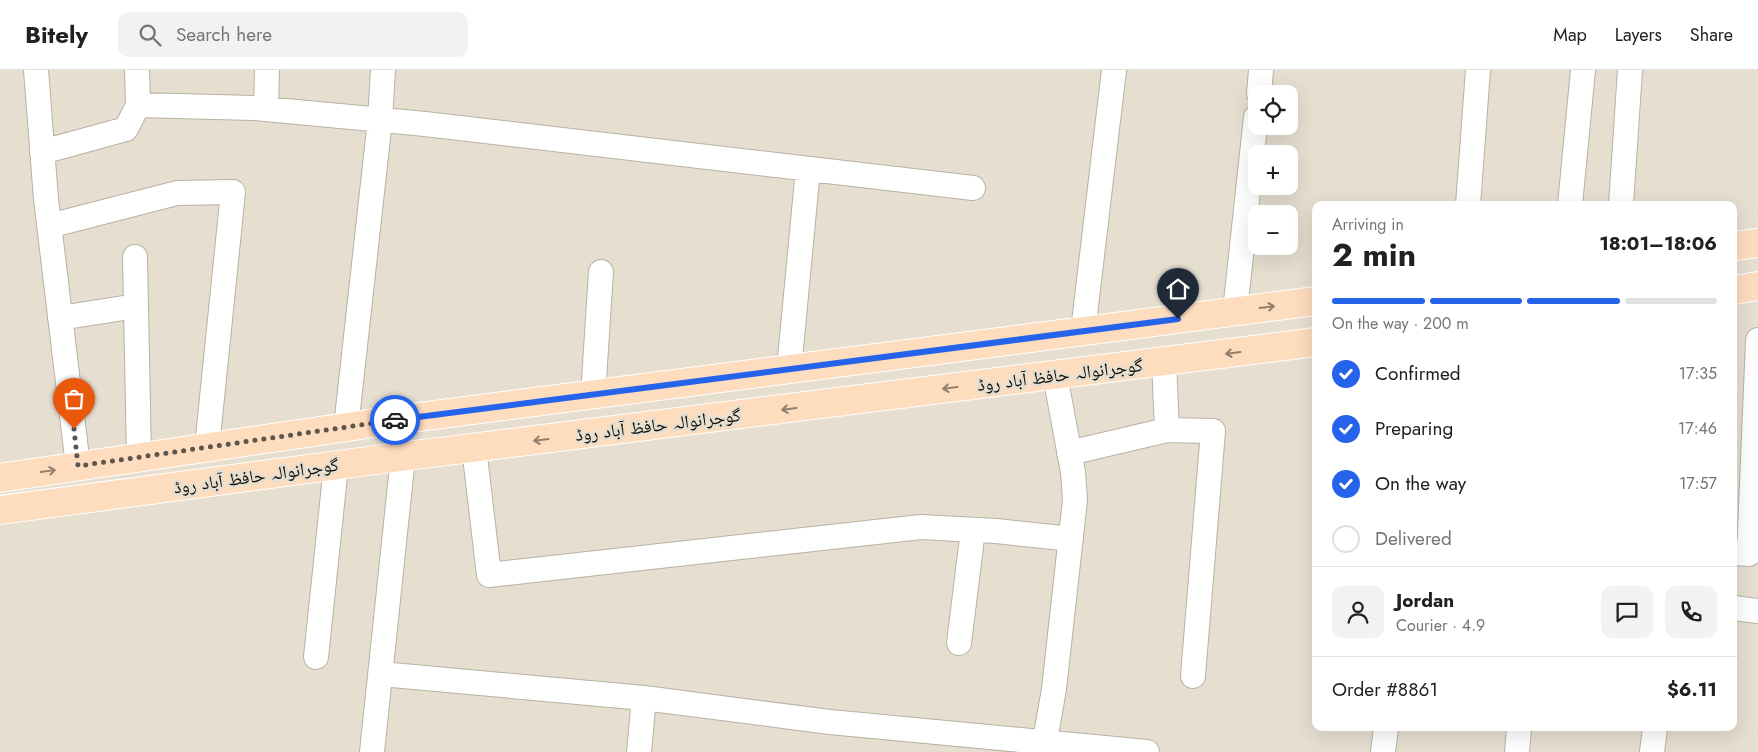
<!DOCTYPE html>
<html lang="en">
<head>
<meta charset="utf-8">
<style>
  body { margin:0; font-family:Jost,"Noto Naskh Arabic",sans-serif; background:#f2f2f2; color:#202124; height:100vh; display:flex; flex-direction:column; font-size:19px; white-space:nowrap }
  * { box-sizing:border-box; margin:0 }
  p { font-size:16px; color:#757577 }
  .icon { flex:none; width:28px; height:28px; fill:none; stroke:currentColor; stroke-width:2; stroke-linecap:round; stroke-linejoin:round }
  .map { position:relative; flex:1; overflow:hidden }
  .details { position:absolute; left:1312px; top:131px; width:425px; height:530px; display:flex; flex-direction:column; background:#fff; border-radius:10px; box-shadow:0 5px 20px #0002 }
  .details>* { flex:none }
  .controls { position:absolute; left:1248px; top:15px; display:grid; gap:10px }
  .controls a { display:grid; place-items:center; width:50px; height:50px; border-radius:10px; background:#fff; box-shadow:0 5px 20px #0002; font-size:25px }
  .pin { position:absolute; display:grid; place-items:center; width:42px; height:42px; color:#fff; margin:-51px -21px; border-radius:50% 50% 50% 0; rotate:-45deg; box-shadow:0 0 5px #0007 }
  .pin .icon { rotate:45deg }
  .courier { position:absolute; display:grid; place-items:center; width:50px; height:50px; margin:-25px; border:4px solid #2563eb; border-radius:50%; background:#fff; color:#222; box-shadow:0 1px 6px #0007 }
  .summary em { font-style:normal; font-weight:700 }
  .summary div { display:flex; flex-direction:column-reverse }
  .summary { display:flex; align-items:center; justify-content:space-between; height:85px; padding:0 20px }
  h1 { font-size:32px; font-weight:700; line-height:38px }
  .bar { display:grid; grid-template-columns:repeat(4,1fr); gap:8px 5px; align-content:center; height:60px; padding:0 20px }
  .bar i { height:6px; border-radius:4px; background:#e0e0e0 }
  .bar .on { background:#2563eb }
  .bar p { grid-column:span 4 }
  .line { display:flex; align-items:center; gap:12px; padding:0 20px; border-top:1px solid #e0e0e0 }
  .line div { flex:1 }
  .round { display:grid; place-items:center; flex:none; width:52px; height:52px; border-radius:10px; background:#f2f2f2 }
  ol { padding:0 20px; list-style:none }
  li { display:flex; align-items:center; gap:15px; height:55px }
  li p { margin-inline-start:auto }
  li .icon { padding:5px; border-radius:50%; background:#2563eb; color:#fff; stroke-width:4 }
  li:last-child { color:#757577 }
  li i { width:28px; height:28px; border:2px solid #e0e0e0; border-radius:50% }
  header { display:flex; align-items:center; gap:30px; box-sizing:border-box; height:70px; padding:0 25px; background:#fff; border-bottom:1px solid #e0e0e0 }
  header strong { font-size:24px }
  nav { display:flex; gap:28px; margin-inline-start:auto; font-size:18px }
  .search { width:350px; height:45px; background:#f2f2f2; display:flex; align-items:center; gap:12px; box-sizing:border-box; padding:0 18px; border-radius:10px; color:#757577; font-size:19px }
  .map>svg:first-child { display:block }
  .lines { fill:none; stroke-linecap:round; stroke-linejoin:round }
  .minor-casing { stroke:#b8b2a3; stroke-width:26 }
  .primary-casing { stroke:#fff; stroke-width:30 }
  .minor { stroke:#fff; stroke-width:24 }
  .primary { stroke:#fedcbe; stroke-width:28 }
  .oneway { stroke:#927f6c }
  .done { stroke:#5a564e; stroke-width:5; stroke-dasharray:0 9 }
  .route { stroke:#2563eb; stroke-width:6 }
  .labels { text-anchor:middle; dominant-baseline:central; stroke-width:5; stroke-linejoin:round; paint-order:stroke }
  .street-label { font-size:18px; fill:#0f0d08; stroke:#e6dfd0 }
</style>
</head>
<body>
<header>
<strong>Bitely</strong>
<div class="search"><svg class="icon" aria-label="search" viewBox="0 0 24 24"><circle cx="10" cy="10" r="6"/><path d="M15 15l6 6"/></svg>Search here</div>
<nav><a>Map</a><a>Layers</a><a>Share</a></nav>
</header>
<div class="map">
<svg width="1758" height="682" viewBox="0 0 1758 682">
  <rect width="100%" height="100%" fill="#e6dfd0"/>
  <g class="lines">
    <!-- minor casing -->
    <g class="minor-casing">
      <path id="minor" d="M36,0l10,129 32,267
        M1259,24l2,-24
        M138,35l116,3 171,16 548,64
        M266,39l1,-39
        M42,82l84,-23 12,-24 -1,-35
        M1468,135l10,-135
        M1570,135l13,-135
        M1621,135l9,-135
        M49,156l128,-33 56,-1 -26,255
        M135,187l4,201
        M1235,241l21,-194
        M60,248l76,-12
        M1083,261l31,-261
        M1164,291l3,69
        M789,299l19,-200
        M593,325l8,-123
        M346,357l34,-307 3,-50
        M474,378l15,127 432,-48 75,4 75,8
        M1069,383l98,-23 46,1 -20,245
        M1734,483l15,1 9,-214
        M1734,538l24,3
        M959,573l14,-113
        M316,587l20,-191
        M381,604l263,24 186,24 317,30
        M372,682l31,-295
        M639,682l5,-54
        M1043,682l11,-63 21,-189 -2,-28 -18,-97
        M1383,682l3,-24
        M1517,682l2,-24
        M1652,682l3,-24"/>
    </g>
    <!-- primary casing -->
    <g class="primary-casing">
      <path id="primary" d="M1734,176l24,-3
        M1734,220l24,-4
        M0,408l388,-57 928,-120
        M0,440l391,-52 925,-116"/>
    </g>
    <!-- minor -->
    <use href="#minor" class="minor"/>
    <!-- primary -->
    <use href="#primary" class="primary"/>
  </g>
  <!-- one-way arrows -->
  <defs><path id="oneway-shaft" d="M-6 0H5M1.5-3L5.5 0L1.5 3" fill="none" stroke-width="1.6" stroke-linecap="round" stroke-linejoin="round" transform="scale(1.25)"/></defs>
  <g class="oneway">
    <use href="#oneway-shaft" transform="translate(1267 237) rotate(-7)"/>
    <use href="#oneway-shaft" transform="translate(1233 283) rotate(173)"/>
    <use href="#oneway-shaft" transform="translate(950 318) rotate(173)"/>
    <use href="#oneway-shaft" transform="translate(789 339) rotate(173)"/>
    <use href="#oneway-shaft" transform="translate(541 370) rotate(173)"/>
    <use href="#oneway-shaft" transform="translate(48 401) rotate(-8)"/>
  </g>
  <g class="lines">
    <!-- done -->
    <path class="done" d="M74,359l4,37 317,-46"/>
    <!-- route -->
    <path class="route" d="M395,350l783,-101"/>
  </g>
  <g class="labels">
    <!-- street labels -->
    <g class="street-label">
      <text transform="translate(1060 305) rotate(-7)">گوجرانوالہ حافظ آباد روڈ</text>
      <text transform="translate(658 355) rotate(-7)">گوجرانوالہ حافظ آباد روڈ</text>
      <text transform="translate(256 406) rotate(-8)">گوجرانوالہ حافظ آباد روڈ</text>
    </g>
  </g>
</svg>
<div class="controls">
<a><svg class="icon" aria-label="locate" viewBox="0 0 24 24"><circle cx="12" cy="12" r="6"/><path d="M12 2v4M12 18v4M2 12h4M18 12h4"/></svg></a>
<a>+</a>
<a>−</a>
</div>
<div class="pin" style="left:74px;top:359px;background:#ea580c"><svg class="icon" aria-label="bag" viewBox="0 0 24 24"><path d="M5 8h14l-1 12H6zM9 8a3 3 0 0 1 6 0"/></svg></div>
<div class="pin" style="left:1178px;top:249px;background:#1f2937"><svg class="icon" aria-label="home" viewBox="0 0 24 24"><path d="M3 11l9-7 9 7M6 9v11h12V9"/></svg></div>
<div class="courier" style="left:395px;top:350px"><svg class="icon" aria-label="car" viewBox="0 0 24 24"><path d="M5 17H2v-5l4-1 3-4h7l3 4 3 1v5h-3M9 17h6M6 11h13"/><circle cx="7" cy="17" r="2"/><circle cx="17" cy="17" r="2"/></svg></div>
<section class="details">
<div class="summary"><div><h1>2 min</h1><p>Arriving in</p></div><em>18:01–18:06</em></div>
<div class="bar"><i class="on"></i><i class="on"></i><i class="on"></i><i></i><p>On the way · 200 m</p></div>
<ol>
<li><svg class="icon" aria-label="check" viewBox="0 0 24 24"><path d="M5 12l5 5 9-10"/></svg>Confirmed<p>17:35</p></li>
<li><svg class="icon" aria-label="check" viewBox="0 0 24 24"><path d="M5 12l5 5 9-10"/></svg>Preparing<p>17:46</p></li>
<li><svg class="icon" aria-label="check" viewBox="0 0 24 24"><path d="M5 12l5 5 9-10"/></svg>On the way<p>17:57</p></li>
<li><i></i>Delivered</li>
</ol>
<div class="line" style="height:90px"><a class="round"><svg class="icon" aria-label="person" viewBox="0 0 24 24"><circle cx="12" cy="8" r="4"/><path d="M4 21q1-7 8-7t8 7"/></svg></a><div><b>Jordan</b><p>Courier · 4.9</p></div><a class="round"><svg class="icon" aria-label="chat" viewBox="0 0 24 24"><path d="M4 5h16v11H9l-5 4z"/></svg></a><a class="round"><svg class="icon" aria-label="phone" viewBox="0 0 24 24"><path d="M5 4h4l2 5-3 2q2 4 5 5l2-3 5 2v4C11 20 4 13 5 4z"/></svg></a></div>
<div class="line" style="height:65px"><div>Order #8861</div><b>$6.11</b></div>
</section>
</div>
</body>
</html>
